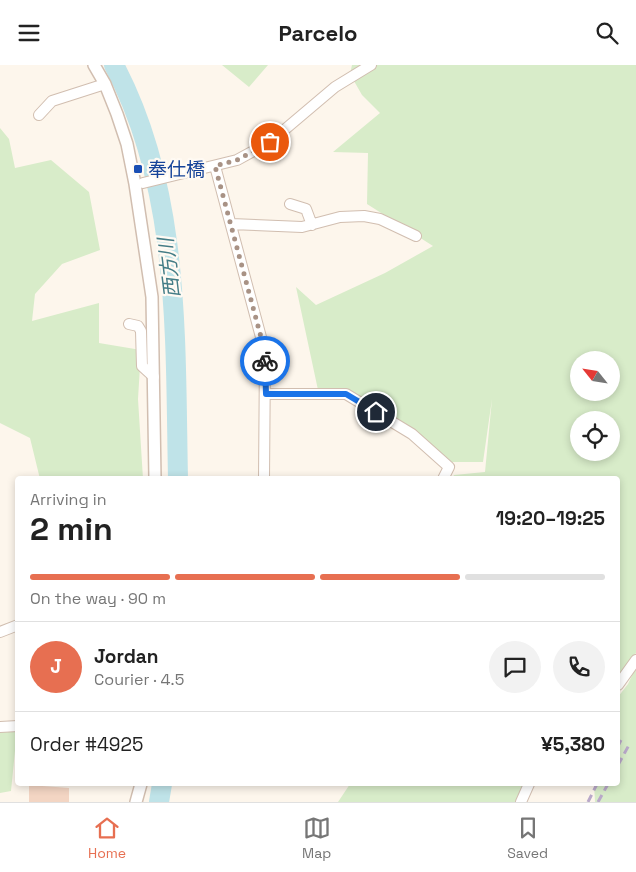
<!DOCTYPE html>
<html lang="en">
<head>
<meta charset="utf-8">
<style>
  body { margin:0; font-family:"Space Grotesk","Noto Sans JP",sans-serif; background:#f2f2f2; color:#222; height:100vh; display:flex; flex-direction:column; font-size:19px; white-space:nowrap }
  * { box-sizing:border-box; margin:0 }
  p { font-size:16px; color:#767676 }
  .icon { flex:none; width:28px; height:28px; fill:none; stroke:currentColor; stroke-width:2; stroke-linecap:round; stroke-linejoin:round }
  .map { position:relative; flex:1; overflow:hidden }
  .side { position:absolute; left:15px; top:411px; width:605px; height:310px; display:flex; flex-direction:column; background:#fff; border-radius:5px; box-shadow:0 2px 8px #0003 }
  .side>* { flex:none }
  .needle { width:32px; rotate:300deg }
  .tools { position:absolute; left:570px; top:286px; display:grid; gap:10px }
  .tools a { display:grid; place-items:center; width:50px; height:50px; border-radius:50%; background:#fff; box-shadow:0 2px 8px #0003; font-size:25px }
  .pin { position:absolute; display:grid; place-items:center; width:42px; height:42px; color:#fff; margin:-21px; border:2px solid #fff; border-radius:50%; box-shadow:0 1px 5px #0007 }
  .courier { position:absolute; display:grid; place-items:center; width:50px; height:50px; margin:-25px; border:4px solid #1a73e8; border-radius:50%; background:#fff; color:#222; box-shadow:0 1px 6px #0007 }
  .head em { font-style:normal; font-weight:600 }
  .head div { display:flex; flex-direction:column-reverse }
  .head { display:flex; align-items:center; justify-content:space-between; height:85px; padding:0 15px }
  h1 { font-size:32px; font-weight:600; line-height:38px }
  .bar { display:grid; grid-template-columns:repeat(4,1fr); gap:8px 5px; align-content:center; height:60px; padding:0 15px }
  .bar i { height:6px; border-radius:4px; background:#e0e0e0 }
  .bar .selected { background:#e76f51 }
  .bar p { grid-column:span 4 }
  .line { display:flex; align-items:center; gap:12px; padding:0 15px; border-top:1px solid #e0e0e0 }
  .line div { flex:1 }
  .round { display:grid; place-items:center; flex:none; width:52px; height:52px; border-radius:26px; background:#f2f2f2 }
  header { display:flex; justify-content:space-between; align-items:center; height:65px; padding:0 15px; background:#fff; font-size:22px; font-weight:600 }
  .dock { display:flex; justify-content:space-around; align-items:center; height:70px; border-top:1px solid #e0e0e0; background:#fff; font-size:14px; color:#767676 }
  .dock a { display:grid; justify-items:center; gap:2px }
  .dock .selected { color:#e76f51 }
  .map>svg:first-child { display:block }
  .green { fill:#d8ecc9; fill-rule:evenodd }
  .lines { fill:none; stroke-linecap:round; stroke-linejoin:round }
  .river { stroke:#bfe3e8; stroke-width:20 }
  .building { fill:#f3d5c3 }
  .minor-casing { stroke:#d1beb0; stroke-width:12 }
  .tertiary-casing { stroke:#d1beb0; stroke-width:14 }
  .minor { stroke:#fff; stroke-width:10 }
  .tertiary { stroke:#fff; stroke-width:11 }
  .rail { stroke:#b9a8c9; stroke-width:3; stroke-dasharray:8 5; stroke-linecap:butt }
  .done { stroke:#a89285; stroke-width:5; stroke-dasharray:0 9 }
  .route { stroke:#1a73e8; stroke-width:6 }
  .transit-dot { fill:#1a4fb4; stroke:#fffaf3; stroke-width:2 }
  .labels { text-anchor:middle; dominant-baseline:central; stroke-width:4.5; stroke-linejoin:round; paint-order:stroke }
  .transit-label { font-size:19px; fill:#164399; stroke:#fffaf3; text-anchor:start }
  .water-label { font-size:20px; font-style:italic; fill:#437c86; stroke:#fffaf3 }
</style>
</head>
<body>
<header><svg class="icon" aria-label="menu" viewBox="0 0 24 24"><path d="M4 6h16M4 12h16M4 18h16"/></svg>Parcelo<svg class="icon" aria-label="search" viewBox="0 0 24 24"><circle cx="10" cy="10" r="6"/><path d="M15 15l6 6"/></svg></header>
<div class="map">
<svg width="636" height="737" viewBox="0 0 636 737">
  <rect width="100%" height="100%" fill="#fdf6ec"/>
  <!-- green -->
  <path class="green" d="M222,0h46l-19,22z
    M352,0h284v588l-18,28v-202h-166l2,-4 31,-3 7,-73 -9,63h-31l-34,-29 -69,-43h-31l-22,-103 20,18 69,-32 48,-27 -66,-42 1,-51 -35,-1 47,-39 -18,-18 -12,-21zM579,295h32v33h-32zM579,355h32v33h-32z
    M0,63l9,11 6,29 36,-8 38,32 11,58 -38,14 -27,30 -3,27 67,-18v40l42,7 -3,49 5,80h-103l-10,-41 -30,-15z
    M636,602v135h-41l-1,-18h24v-87l10,-13z
    M17,666l-6,60 -11,2v-61z
    M350,719h176l-11,18h-177z"/>
  <g class="lines">
    <!-- river -->
    <path class="river" d="M114,0c67,126 61,275 64,414
      M159,737l3,-18"/>
  </g>
  <!-- building -->
  <path class="building" d="M29,720l40,3v14h-40z"/>
  <g class="lines">
    <!-- minor casing -->
    <g class="minor-casing">
      <path id="minor" d="M39,50l13,-14 53,-17
        M215,101l50,186 -1,127
        M143,118l94,-23 33,-18 65,-55 36,-22
        M290,139l16,5 6,16
        M231,159l71,3 38,-10 24,-1 16,3 36,17
        M129,259l9,2 3,5 1,35 12,11
        M266,329h80l66,40 37,33 -6,12
        M0,567l18,-7
        M618,620l18,-25
        M0,662l18,-1
        M521,737l8,-18"/>
    </g>
    <!-- tertiary casing -->
    <g class="tertiary-casing">
      <path id="tertiary" d="M94,0l11,19 12,30 10,30 8,40 17,113 3,182
        M136,737l5,-18"/>
    </g>
    <!-- minor -->
    <use href="#minor" class="minor"/>
    <!-- tertiary -->
    <use href="#tertiary" class="tertiary"/>
    <!-- rail -->
    <path class="rail" d="M618,681l3,-6
      M618,700l11,-20
      M588,737l9,-18
      M598,737l10,-18"/>
  </g>
  <g class="lines">
    <!-- done -->
    <path class="done" d="M265,296v-9l-50,-186 22,-6 33,-18"/>
    <!-- route -->
    <path class="route" d="M265,296l1,33h80l30,18"/>
  </g>
  <!-- markers -->
  <rect class="transit-dot" x="133" y="99" width="10" height="10" rx="2.5"/>
  <g class="labels">
    <!-- transit labels -->
    <g class="transit-label">
      <text x="148" y="104">奉仕橋</text>
    </g>
    <!-- water labels -->
    <g class="water-label">
      <text transform="translate(169 203) rotate(-97)">西方川</text>
    </g>
  </g>
</svg>
<div class="tools">
<a><svg class="needle" viewBox="-14 -14 28 28"><path d="M0-13l5 13h-10z" fill="#e53935"/><path d="M0 13l5-13h-10z" fill="#767676"/></svg></a>
<a><svg class="icon" aria-label="locate" viewBox="0 0 24 24"><circle cx="12" cy="12" r="6"/><path d="M12 2v4M12 18v4M2 12h4M18 12h4"/></svg></a>
</div>
<div class="pin" style="left:270px;top:77px;background:#ea580c"><svg class="icon" aria-label="bag" viewBox="0 0 24 24"><path d="M5 8h14l-1 12H6zM9 8a3 3 0 0 1 6 0"/></svg></div>
<div class="pin" style="left:376px;top:347px;background:#1f2937"><svg class="icon" aria-label="home" viewBox="0 0 24 24"><path d="M3 11l9-7 9 7M6 9v11h12V9"/></svg></div>
<div class="courier" style="left:265px;top:296px"><svg class="icon" aria-label="bike" viewBox="0 0 24 24"><circle cx="6" cy="16" r="4"/><circle cx="18" cy="16" r="4"/><path d="M6 16l4-8h5l3 8M10 8l3 8H6M13 5h3"/></svg></div>
<section class="side">
<div class="head"><div><h1>2 min</h1><p>Arriving in</p></div><em>19:20–19:25</em></div>
<div class="bar"><i class="selected"></i><i class="selected"></i><i class="selected"></i><i></i><p>On the way · 90 m</p></div>
<div class="line" style="height:90px"><b class="round" style="background:#e76f51;color:#fff">J</b><div><b>Jordan</b><p>Courier · 4.5</p></div><a class="round"><svg class="icon" aria-label="chat" viewBox="0 0 24 24"><path d="M4 5h16v11H9l-5 4z"/></svg></a><a class="round"><svg class="icon" aria-label="phone" viewBox="0 0 24 24"><path d="M5 4h4l2 5-3 2q2 4 5 5l2-3 5 2v4C11 20 4 13 5 4z"/></svg></a></div>
<div class="line" style="height:65px"><div>Order #4925</div><b>¥5,380</b></div>
</section>
</div>
<nav class="dock">
<a class="selected"><svg class="icon" aria-label="home" viewBox="0 0 24 24"><path d="M3 11l9-7 9 7M6 9v11h12V9"/></svg>Home</a>
<a><svg class="icon" aria-label="map" viewBox="0 0 24 24"><path d="M3 6l6-2 6 2 6-2v14l-6 2-6-2-6 2zM9 4v14M15 6v14"/></svg>Map</a>
<a><svg class="icon" aria-label="saved" viewBox="0 0 24 24"><path d="M7 4h10v16l-5-4-5 4z"/></svg>Saved</a>
</nav>
</body>
</html>
